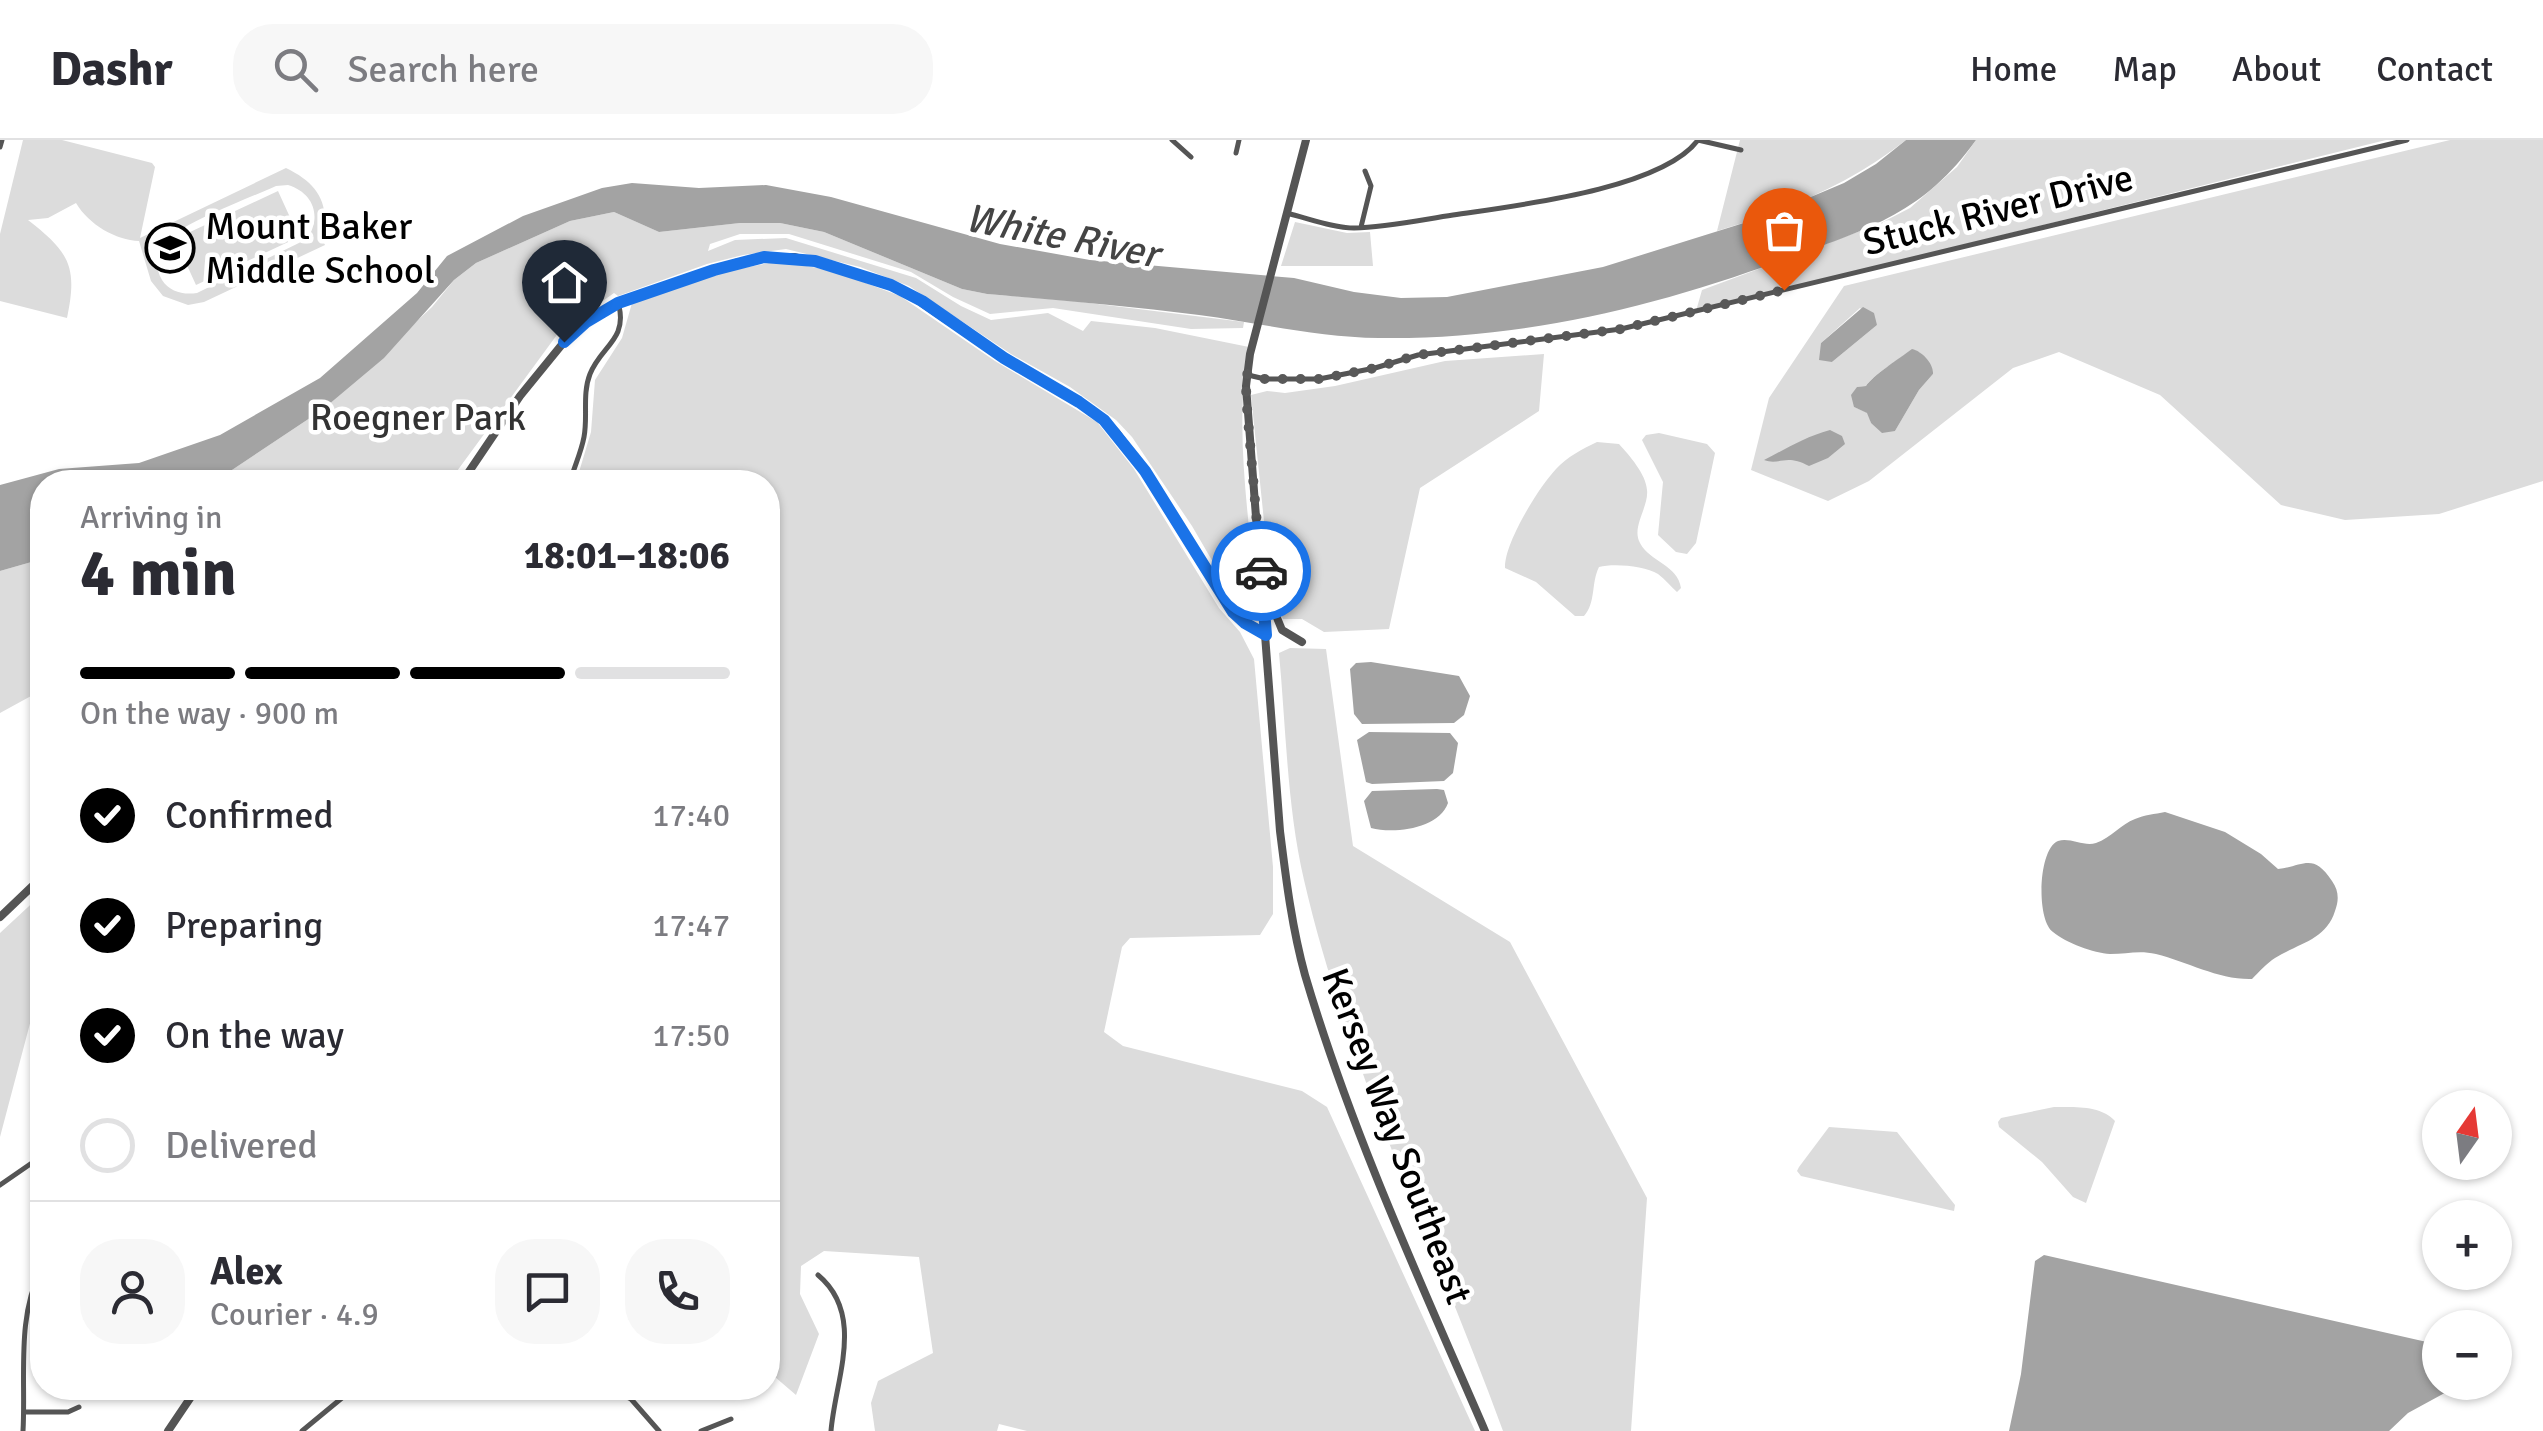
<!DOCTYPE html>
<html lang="en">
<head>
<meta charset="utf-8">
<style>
  body { margin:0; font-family:Signika,sans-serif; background:#f7f7f7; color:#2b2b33; height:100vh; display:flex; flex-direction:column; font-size:38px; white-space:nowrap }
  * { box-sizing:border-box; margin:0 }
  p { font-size:32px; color:#7c7c81 }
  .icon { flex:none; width:55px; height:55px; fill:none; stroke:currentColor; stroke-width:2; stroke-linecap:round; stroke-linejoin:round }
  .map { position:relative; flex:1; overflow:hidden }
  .drawer { position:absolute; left:30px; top:330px; width:750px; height:930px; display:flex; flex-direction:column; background:#fff; border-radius:40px; box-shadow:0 2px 8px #0004 }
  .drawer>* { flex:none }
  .needle { width:65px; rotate:14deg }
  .fabs { position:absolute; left:2422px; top:950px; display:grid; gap:20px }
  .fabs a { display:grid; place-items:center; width:90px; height:90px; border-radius:50%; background:#fff; box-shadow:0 2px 8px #0004; font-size:50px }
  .pin { position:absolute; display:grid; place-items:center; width:85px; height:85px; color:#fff; margin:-102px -42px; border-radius:50% 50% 50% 0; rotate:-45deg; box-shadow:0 0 10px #0007 }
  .pin .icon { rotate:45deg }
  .courier { position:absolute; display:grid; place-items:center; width:100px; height:100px; margin:-50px; border:8px solid #1a73e8; border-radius:50%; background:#fff; color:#222; box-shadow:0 2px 12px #0007 }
  .overview em { font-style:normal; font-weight:700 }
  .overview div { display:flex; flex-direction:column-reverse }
  .overview { display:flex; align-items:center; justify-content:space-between; height:170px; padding:0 50px }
  h1 { font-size:65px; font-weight:700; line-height:75px }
  .bar { display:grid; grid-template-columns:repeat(4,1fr); gap:15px 10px; align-content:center; height:120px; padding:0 50px }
  .bar i { height:12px; border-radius:8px; background:#e1e1e2 }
  .bar .current { background:#000 }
  .bar p { grid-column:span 4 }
  .line { display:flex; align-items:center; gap:25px; padding:0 50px; border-top:2px solid #e1e1e2 }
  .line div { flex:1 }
  .round { display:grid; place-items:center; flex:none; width:105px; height:105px; border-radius:40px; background:#f7f7f7 }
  ol { padding:0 50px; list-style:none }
  li { display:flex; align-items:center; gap:30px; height:110px }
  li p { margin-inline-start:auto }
  li .icon { padding:10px; border-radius:50%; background:#000; color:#fff; stroke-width:4 }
  li:last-child { color:#7c7c81 }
  li i { width:55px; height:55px; border:5px solid #e1e1e2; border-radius:50% }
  header { display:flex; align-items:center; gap:60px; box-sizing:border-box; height:140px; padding:0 50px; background:#fff; border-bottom:2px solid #e1e1e2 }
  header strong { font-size:48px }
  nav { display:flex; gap:55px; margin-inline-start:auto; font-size:35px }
  .search { width:700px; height:90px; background:#f7f7f7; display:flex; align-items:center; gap:25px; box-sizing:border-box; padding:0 35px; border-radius:40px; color:#7c7c81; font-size:38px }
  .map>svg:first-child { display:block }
  .green { fill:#dcdcdc; fill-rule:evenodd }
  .water { fill:#a3a3a3 }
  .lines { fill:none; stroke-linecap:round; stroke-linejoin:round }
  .minor { stroke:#555; stroke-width:5 }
  .tertiary { stroke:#555; stroke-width:8 }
  .done { stroke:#595959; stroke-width:10; stroke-dasharray:0 18 }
  .route { stroke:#1a73e8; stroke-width:12 }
  .labels { text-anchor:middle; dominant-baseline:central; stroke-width:9; stroke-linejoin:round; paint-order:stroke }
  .street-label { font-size:38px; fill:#000; stroke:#fff }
  .poi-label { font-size:38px; fill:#000; stroke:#fff; text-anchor:start }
  .park-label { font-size:38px; fill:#333; stroke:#fff }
  .water-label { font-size:40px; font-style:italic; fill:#444; stroke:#fff }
</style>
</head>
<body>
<header>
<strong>Dashr</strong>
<div class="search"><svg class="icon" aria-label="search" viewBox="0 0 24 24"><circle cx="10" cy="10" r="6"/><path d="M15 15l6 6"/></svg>Search here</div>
<nav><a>Home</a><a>Map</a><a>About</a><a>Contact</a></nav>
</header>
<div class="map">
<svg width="2543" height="1291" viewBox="0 0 2543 1291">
  <rect width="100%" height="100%" fill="#fff"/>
  <!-- green -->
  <path class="green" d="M23,0h39l90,23 3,4 -15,71 146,-70c31,15 45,35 36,70l3,7 -121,57 -16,3 -25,-9 -12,-15 -12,-40c-23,-1 -50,-16 -63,-38l-28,15 -20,2c41,32 50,46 39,98l-67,-17v-67zM288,45c26,8 34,32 19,54l-110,54c-14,2 -27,-1 -35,-13 -7,-12 -7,-26 2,-37 13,-18 88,-46 112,-57z
    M1740,0h166c-57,45 -120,70 -189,91z
    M1976,0h410l-690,171 6,-21 177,-66 31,-16 47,-41z
    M2450,0h93v341l-104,33 -94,6 -64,-15 -121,-110 -101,-43 -46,16 -144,113 -41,20 -77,-31 18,-72 75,-112zM1860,168l17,17 -45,37 -11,-19zM1912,210c11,1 20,14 21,24l-14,16 -24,41 -24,-8 -3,-10 -14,-6 3,-20 9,-1c5,-10 34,-27 46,-36z
    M278,51l21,46 -103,48 -21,-46z
    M614,72l45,20 81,-9h40l44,9 138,57 25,5 86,7 171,21 -1,6 -52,1 -138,-21 -63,6 -37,-17 -42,-25 -122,-38h-49l-30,10 -2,7 27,-11 51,-2 130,40 45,28 30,14 57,-7 35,18 8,-10 64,7 94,19c-16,84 1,171 7,256l-3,6h-6l-12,-9 -43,-74 -60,-89 -16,-17 -46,-33 -59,-33 -102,-68 -49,-19 -74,-18 -43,6 -36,9 -89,32 -4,-3 -55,39 -110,150h-235l108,-72 110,-103 22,-27 22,-17 94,-42z
    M1295,82l52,11 23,-1 3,34h-92z
    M779,121l55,10 66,25 95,65 102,61 37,47 85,139 21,24 14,27 19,208v47l-13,21 -130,3 -8,9 -18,85 19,14 179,45 25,16 148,324h-448l-28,-7 -2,7h-122l-4,-28 7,-22 55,-28 -14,-96 -95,-6 -23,15 -1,28 19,40 -23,61 -28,-24v-889h-192l15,-50 4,-52 27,-42 10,-35 96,-32z
    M1544,214l-5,57 -119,77 -31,141 -65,3 -22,-13h-19l-8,-19 -7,-40 -17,-165 16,-4 18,2 50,-7 110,-25z
    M1659,293l48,11 8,9 -19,90 -9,11 -11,-2 -18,-17 5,-53 -21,-42 4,-5z
    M1597,302l22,2c10,11 27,30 28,46 2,17 -16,37 -7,53 10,19 38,22 41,45l-4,4c-6,-5 -12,-13 -19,-18 -13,-8 -44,-11 -59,-7 -8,16 -3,36 -15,49h-9l-39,-34 -31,-14c-1,-25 34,-81 51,-99 11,-12 26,-20 41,-27z
    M42,419v131l-42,23v-142z
    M1290,508l36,1 27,197 157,96 137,256 -16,233h-128c-66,-181 -156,-364 -199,-551 -17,-73 -18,-152 -25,-227z
    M42,754v84l-42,159v-204z
    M2054,967c20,0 47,-2 61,14l-29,82 -13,-6 -31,-35 -43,-35 -1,-5 3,-4z
    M1829,987l68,5 58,73 -1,6 -153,-35 -4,-5 2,-4z"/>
  <!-- water -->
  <path class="water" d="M1906,0h70c-54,76 -112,90 -196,121 -129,47 -262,79 -401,77 -61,-1 -120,-15 -180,-23 -71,-9 -142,-15 -212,-21l-25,-5 -138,-57 -44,-9h-40l-81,9 -45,-20 -44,9 -94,42 -22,17 -70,78 -62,52 -108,72h-172v77l-42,12v-86l59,-16 80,-6 81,-28 100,-57 97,-85 30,-37 76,-40 79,-28 30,-5 67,5 67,-3 65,12 169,47 90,16 204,18 60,14 47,6 46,-1 156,-30 160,-50 81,-34 32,-19z
    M1863,167l11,6 3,12 -45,37 -13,-2 2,-17z
    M1912,209c10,2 22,15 21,25l-14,16 -24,41 -13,2 -11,-10 -4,-10 -13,-6 -3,-12 6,-8 9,-1c6,-10 34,-28 46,-37z
    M1830,290l12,6 3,8 -17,14 -19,8c-24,-13 -29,0 -45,-6 22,-11 40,-23 66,-30z
    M1371,522l88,14 11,20 -6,19 -10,8 -92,1 -8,-10 -4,-45 6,-6z
    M1369,592l81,1 8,10 -5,30 -9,8 -72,3 -6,-2 -9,-42z
    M1437,649l7,1 4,13c-9,26 -54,31 -77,25l-7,-27 8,-10z
    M2165,672l60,20 36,22 17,15c26,-3 35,-17 54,12 7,10 7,19 3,30 -9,29 -36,32 -60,47 -8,5 -16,14 -23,21 -33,1 -64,-17 -96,-25 -17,-4 -29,0 -46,0 -16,-1 -44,-11 -57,-22 -17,-12 -15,-83 5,-91 12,-4 26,6 38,2 15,-5 25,-19 39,-24 9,-4 20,-5 30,-7z
    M2044,1115l396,90v37l23,1 -55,30 -19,18h-380l12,-57 14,-113z"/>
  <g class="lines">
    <!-- minor -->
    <path class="minor" d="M1172,0l19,17
      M1698,0l43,10
      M0,7l2,-7
      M1236,13l3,-13
      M1286,73c22,5 46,15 68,15 32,-1 66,-8 99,-13 59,-9 208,-25 245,-75
      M1361,87l10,-41 -6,-15
      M1248,235l17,4h54l56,-11 43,-13 203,-26 786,-189
      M570,342c4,-15 11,-29 14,-45 4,-20 -2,-43 6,-63 11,-28 37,-34 29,-68
      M0,1045l42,-29
      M818,1135c48,40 17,105 13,156
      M609,1248l22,11 28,32
      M24,1272h44l11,-5
      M23,1291c3,-53 -7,-115 19,-163
      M302,1291l52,-43
      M701,1291l30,-12"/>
    <!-- tertiary -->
    <path class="tertiary" d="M1306,0l-56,214 -4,32 34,445c6,48 12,97 25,144 46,156 115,306 180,456
      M462,342l58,-86 44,-54 33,-28 41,-19 97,-32 29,-6h31l50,13 59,21 100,68 88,51 24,22 29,39 88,141 12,11 21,12
      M1266,451l16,39 20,12
      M0,777l42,-40
      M168,1291l29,-43"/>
  </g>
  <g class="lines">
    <!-- done -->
    <path class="done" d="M1261,431l-15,-175 1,-22 18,5h55l55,-11 43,-13 203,-26 163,-39"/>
    <!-- route -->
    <path class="route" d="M564,202l22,-20 32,-19 96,-33 50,-13 51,4 76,24 31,16 82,57 75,44 25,18 41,51 88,141 12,11 21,12 -5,-64"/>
  </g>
  <!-- icons -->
  <defs>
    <g id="school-ring" transform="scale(2.5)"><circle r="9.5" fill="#fff" stroke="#000" stroke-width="1.5"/><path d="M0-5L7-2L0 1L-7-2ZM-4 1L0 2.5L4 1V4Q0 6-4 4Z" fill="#000"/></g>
  </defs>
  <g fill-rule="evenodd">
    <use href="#school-ring" x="170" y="108"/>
  </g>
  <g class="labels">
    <!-- street labels -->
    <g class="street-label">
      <text transform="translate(1998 70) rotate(-14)">Stuck River Drive</text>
      <text transform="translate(1397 996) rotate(69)">Kersey Way Southeast</text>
    </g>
    <!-- poi labels -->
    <g class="poi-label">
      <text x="205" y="86">Mount Baker<tspan x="205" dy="44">Middle School</tspan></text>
    </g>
    <!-- park labels -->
    <g class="park-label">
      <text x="418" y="277">Roegner Park</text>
    </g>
    <!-- water labels -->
    <g class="water-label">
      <text transform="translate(1062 96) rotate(11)">White River</text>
    </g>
  </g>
</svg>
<div class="fabs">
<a><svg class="needle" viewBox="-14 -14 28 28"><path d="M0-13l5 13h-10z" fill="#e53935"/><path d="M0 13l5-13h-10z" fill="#7c7c81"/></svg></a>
<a>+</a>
<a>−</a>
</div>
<div class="pin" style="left:1784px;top:150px;background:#ea580c"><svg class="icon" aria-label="bag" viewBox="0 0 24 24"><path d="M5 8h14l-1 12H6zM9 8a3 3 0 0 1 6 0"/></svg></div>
<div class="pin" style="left:564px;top:202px;background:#1f2937"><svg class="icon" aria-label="home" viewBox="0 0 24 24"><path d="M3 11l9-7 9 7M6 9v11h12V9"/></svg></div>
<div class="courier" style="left:1261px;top:431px"><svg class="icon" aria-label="car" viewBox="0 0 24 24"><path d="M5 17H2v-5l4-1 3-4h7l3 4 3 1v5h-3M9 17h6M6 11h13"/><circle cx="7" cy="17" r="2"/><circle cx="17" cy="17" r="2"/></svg></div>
<section class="drawer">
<div class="overview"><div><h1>4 min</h1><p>Arriving in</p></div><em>18:01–18:06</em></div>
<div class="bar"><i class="current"></i><i class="current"></i><i class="current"></i><i></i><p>On the way · 900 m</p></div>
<ol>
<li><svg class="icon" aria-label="check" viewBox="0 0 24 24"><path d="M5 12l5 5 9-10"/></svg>Confirmed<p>17:40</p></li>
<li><svg class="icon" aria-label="check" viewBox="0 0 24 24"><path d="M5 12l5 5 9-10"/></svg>Preparing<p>17:47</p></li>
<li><svg class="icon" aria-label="check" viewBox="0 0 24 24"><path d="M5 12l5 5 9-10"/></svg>On the way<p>17:50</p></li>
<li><i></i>Delivered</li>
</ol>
<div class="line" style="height:180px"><a class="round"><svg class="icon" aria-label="person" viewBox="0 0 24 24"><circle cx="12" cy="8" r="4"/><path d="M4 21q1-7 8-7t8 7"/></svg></a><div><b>Alex</b><p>Courier · 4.9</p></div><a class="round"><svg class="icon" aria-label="chat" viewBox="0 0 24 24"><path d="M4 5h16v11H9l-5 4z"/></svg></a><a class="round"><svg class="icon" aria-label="phone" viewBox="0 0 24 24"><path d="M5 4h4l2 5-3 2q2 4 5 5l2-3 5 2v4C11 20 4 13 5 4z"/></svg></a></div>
</section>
</div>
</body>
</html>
